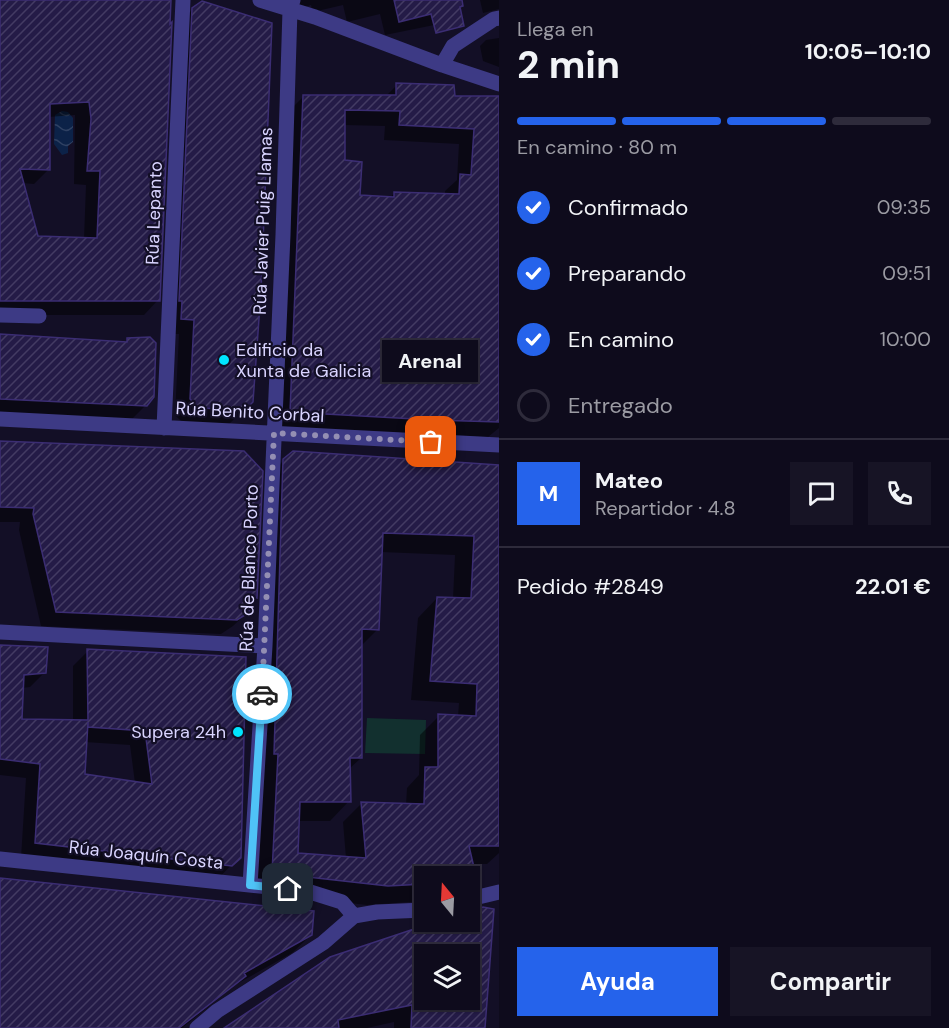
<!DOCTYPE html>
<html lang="es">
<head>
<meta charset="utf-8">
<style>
  body { margin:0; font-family:"DM Sans",sans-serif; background:#171425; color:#f1f3f6; height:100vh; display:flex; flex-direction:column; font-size:22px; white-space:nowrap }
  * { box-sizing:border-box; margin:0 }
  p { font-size:20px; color:#9b9ba3 }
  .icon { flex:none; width:33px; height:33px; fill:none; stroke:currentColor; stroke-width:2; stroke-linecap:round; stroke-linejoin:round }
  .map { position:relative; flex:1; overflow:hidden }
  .side { display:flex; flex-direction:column; background:#0e0b1c; width:450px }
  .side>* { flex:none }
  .needle { width:39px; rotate:342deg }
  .tools { position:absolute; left:414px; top:866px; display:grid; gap:12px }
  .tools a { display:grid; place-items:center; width:66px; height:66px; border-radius:0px; background:#0e0b1c; box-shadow:0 2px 4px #0004,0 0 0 2px #2e2b3b; font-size:30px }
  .pin { position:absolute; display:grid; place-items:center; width:51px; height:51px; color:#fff; margin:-26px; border-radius:12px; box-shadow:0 3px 9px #0006 }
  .courier { position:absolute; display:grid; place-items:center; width:60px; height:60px; margin:-30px; border:4px solid #4fc3f7; border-radius:50%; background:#fff; color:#222; box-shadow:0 2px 8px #0007 }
  .bubble { position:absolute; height:42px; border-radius:0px; background:#0e0b1c; box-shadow:0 2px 4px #0004,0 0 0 2px #2e2b3b; font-size:20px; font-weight:700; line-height:42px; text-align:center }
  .headline em { font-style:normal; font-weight:700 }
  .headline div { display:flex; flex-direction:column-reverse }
  .headline { display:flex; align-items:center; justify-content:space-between; height:102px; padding:0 18px }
  h1 { font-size:39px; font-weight:700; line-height:45px }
  .bar { display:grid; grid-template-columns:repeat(4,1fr); gap:9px 6px; align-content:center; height:72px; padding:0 18px }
  .bar i { height:8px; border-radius:4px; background:#2e2b3b }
  .bar .selected { background:#2563eb }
  .bar p { grid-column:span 4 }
  .line { display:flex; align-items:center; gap:15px; padding:0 18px; border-top:2px solid #2e2b3b }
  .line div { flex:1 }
  .round { display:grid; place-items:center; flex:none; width:63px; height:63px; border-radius:0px; background:#171425 }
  ol { padding:0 18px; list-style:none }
  li { display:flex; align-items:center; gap:18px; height:66px }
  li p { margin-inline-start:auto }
  li .icon { padding:6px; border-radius:50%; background:#2563eb; color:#fff; stroke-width:4 }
  li:last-child { color:#9b9ba3 }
  li i { width:33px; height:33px; border:3px solid #2e2b3b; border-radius:50% }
  .action { display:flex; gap:12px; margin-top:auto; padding:12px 18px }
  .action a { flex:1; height:69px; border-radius:0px; background:#2563eb; color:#fff; font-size:24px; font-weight:700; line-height:69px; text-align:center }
  .action a+a { background:#171425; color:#f1f3f6 }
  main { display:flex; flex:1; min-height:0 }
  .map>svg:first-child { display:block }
  .pitch { fill:#12302f }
  .water { fill:url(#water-waves) }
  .shadow { fill:#0007; fill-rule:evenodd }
  .building { fill:url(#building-hatch); stroke:#3b2d73; stroke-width:1.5; fill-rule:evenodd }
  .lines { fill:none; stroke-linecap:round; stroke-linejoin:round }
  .street { stroke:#3d3a85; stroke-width:15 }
  .done { stroke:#948fb3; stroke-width:6; stroke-dasharray:0 10.8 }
  .route { stroke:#4fc3f7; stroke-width:8 }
  .poi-dot { fill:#00e5ff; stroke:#130f26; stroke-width:2 }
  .labels { text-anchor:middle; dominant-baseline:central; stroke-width:4.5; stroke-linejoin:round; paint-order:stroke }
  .street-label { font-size:18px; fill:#d9d4ff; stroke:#130f26 }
  .poi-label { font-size:18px; fill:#d9d4ff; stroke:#130f26; text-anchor:start }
</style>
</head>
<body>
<main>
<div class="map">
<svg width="499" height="1028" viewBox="0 0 499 1028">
  <defs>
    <pattern id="water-waves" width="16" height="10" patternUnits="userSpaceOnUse" patternTransform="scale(1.5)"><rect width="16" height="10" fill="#0c2248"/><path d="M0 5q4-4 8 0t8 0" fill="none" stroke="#2f4163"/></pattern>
    <pattern id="building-hatch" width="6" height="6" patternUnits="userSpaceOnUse" patternTransform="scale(1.5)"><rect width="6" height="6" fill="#241b47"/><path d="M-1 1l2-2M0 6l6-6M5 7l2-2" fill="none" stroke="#433b63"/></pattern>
  </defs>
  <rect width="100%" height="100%" fill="#130f26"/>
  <!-- pitch -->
  <path class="pitch" d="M367,718l59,2 -1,34 -60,-1z"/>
  <!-- water -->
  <path class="water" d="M62,111l6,1 5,6v24l-5,4v7l-6,2 -8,-11 1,-29z"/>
  <!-- shadow -->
  <path class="shadow" d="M0,0h169l-11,300 -14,15h-144zM75,115l-1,69 12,1 -2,54 -47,-1 -15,-55 12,1 15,-15 -1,-52z
    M276,0h181l-13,23 -59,12 -5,-21 -33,8 -4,-17 -30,7 -2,-7 -12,4z
    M480,0h19v9l-16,4z
    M193,9l59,393 -24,23 -45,-2 -8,-8 4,-81h-12l11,-310z
    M499,38v29l-16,-6 -3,-15 6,-6z
    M397,85l102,21v322l-11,9 -213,-10 13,-315 16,-16h82zM344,125l41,1 -1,14 75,4 -2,36 -12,11v4l-51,-2 -4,5 -31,-2 -16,-34z
    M0,337l124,6 4,-4 18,66 -16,16 -130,-7z
    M0,442l256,155 -7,7v7l-16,15 -12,8 -180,-8 -22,-96 1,-8h-20z
    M284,460l215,7v386l-12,11h-15l4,16 -6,6v-10h-46v25l-57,4 -113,-13 1,-119 10,-293zM381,552l74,3 -2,44 -16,-1 -19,20 -7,82 48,3 -1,14 -19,-1 -19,19 -1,40 -12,13 -1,17 -44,-2 -19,19 3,36 -50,-4 1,-33h33l19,-20v-32l12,-11 -1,-111 18,-18z
    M0,646l45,26 -15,15 -8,1 -1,33 52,1v-56l15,-15 151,206 -23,24 -195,-23 5,-80 -26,-3zM85,742l45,3 5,38 -51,-8z
    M0,879l311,56 -19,18 -57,32 -53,43h-182z
    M483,908l1,120h-90v-6l-27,6h-140l218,-107h25v-8zM424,954h46v45h-46z"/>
  <!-- building -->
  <path class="building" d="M0,0h171l-1,24 2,-2 -12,279h-160zM89,102l2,17 -4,52h13l-3,67 -59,-2 -18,-67 30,1v-66z
    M394,0h68l1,6 -3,1 4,19 -28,7 -5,-19 -32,8z
    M202,1l70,22 -11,268 -8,111 -8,8 -46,-2 -9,-9 4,-79 -13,-1 1,-18h-3l13,-293z
    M396,83l58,2 1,11h44v326l-66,-2 -143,-8 13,-317h93zM345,110l55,1 -1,14 75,4 -3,46 -11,-1 -1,20 -65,-2v5l-34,-2 2,-33 -17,-2z
    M0,334l127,8v-4l23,-1 6,6 -2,54 -7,9 -147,-7z
    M0,441l244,10 19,20 -6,127 -6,-1 -1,15 -13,8 -181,-8 -23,-98 1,-6 -34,-1z
    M293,451l206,14v381h-30l7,30h-52v8l-36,2 -116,-13 6,-119h-4l8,-264 1,-31zM383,533l91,3 -3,62 -34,-1 -7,84 47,3 -1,32 -38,-2v53h-13l-1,37 -63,-2 5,56 -68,-5 2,-51h51l-1,-44h12v-129l17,1z
    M0,645l48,2 -2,26 -22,2 -2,44 66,1 -1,-71 159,8 -5,201 -9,8 -197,-23 5,-79 -40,-5zM88,722v5l57,4 7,53 -67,-10z
    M0,878l314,33 -2,24 -68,38 2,3 -67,52h-179z
    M483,907l11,2 -9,119h-74l1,-23 -74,15 1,8h-115l106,-71 108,-36h32v-10zM424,954h46v45h-46z"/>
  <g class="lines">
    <!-- street -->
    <path class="street" d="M260,0l55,17 127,48 57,19
      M442,65l11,-19 41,-27 5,-1
      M0,315l39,1
      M0,419l499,26
      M164,428l19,-428
      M0,632l265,14
      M0,859l307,32 35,11 12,14 23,-4 47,-2
      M250,885l15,-239 18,-411 7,-225 3,-10
      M470,899l29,-7
      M197,1028l20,-17 106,-68 31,-27"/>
  </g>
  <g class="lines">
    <!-- done -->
    <path class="done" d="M262,694l12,-261 157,9"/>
    <!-- route -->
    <path class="route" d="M262,694l-12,191 38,4"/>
  </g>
  <!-- markers -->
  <g class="poi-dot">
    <circle cx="224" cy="360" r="6"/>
    <circle cx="238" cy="732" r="6"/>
  </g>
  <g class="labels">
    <!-- street labels -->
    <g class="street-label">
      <text transform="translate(154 213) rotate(-88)">Rúa Lepanto</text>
      <text transform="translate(263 221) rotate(-88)">Rúa Javier Puig Llamas</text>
      <text transform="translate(250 412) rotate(3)">Rúa Benito Corbal</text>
      <text transform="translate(249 568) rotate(-88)">Rúa de Blanco Porto</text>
      <text transform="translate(146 855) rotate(6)">Rúa Joaquín Costa</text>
    </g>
    <!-- poi labels -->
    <g class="poi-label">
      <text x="236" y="350">Edificio da<tspan x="236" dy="21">Xunta de Galicia</tspan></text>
      <text x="226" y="732" text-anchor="end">Supera 24h</text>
    </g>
  </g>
</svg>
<div class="tools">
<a><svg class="needle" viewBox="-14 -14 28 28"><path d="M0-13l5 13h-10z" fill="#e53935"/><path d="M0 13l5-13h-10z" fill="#9b9ba3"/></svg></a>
<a><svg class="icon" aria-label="layers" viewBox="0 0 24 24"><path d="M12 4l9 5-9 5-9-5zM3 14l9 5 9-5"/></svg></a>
</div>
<div class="pin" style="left:431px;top:442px;background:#ea580c"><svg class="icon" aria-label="bag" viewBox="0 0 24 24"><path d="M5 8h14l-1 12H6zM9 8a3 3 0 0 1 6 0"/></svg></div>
<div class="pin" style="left:288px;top:889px;background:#1f2937"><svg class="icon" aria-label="home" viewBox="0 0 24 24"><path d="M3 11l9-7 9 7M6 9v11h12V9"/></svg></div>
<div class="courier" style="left:262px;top:694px"><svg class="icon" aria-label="car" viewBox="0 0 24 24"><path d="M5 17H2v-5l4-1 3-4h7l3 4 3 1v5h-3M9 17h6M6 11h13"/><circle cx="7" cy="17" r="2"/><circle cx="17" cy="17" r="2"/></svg></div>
<div class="bubble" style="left:382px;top:340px;width:96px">Arenal</div>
</div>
<section class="side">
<div class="headline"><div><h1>2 min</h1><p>Llega en</p></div><em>10:05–10:10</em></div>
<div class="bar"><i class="selected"></i><i class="selected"></i><i class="selected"></i><i></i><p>En camino · 80 m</p></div>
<ol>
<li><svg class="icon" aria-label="check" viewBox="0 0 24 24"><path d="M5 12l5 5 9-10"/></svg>Confirmado<p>09:35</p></li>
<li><svg class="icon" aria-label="check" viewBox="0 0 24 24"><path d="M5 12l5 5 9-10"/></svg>Preparando<p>09:51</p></li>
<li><svg class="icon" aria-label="check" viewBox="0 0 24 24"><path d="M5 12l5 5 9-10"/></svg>En camino<p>10:00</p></li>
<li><i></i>Entregado</li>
</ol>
<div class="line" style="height:108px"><b class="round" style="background:#2563eb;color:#fff">M</b><div><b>Mateo</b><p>Repartidor · 4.8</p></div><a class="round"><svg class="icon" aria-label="chat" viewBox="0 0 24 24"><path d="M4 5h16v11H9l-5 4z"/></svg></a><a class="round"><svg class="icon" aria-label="phone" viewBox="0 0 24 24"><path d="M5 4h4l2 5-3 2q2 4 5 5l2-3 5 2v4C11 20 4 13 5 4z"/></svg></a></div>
<div class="line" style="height:78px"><div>Pedido #2849</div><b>22.01 €</b></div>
<div class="action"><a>Ayuda</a><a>Compartir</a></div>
</section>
</main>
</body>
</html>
